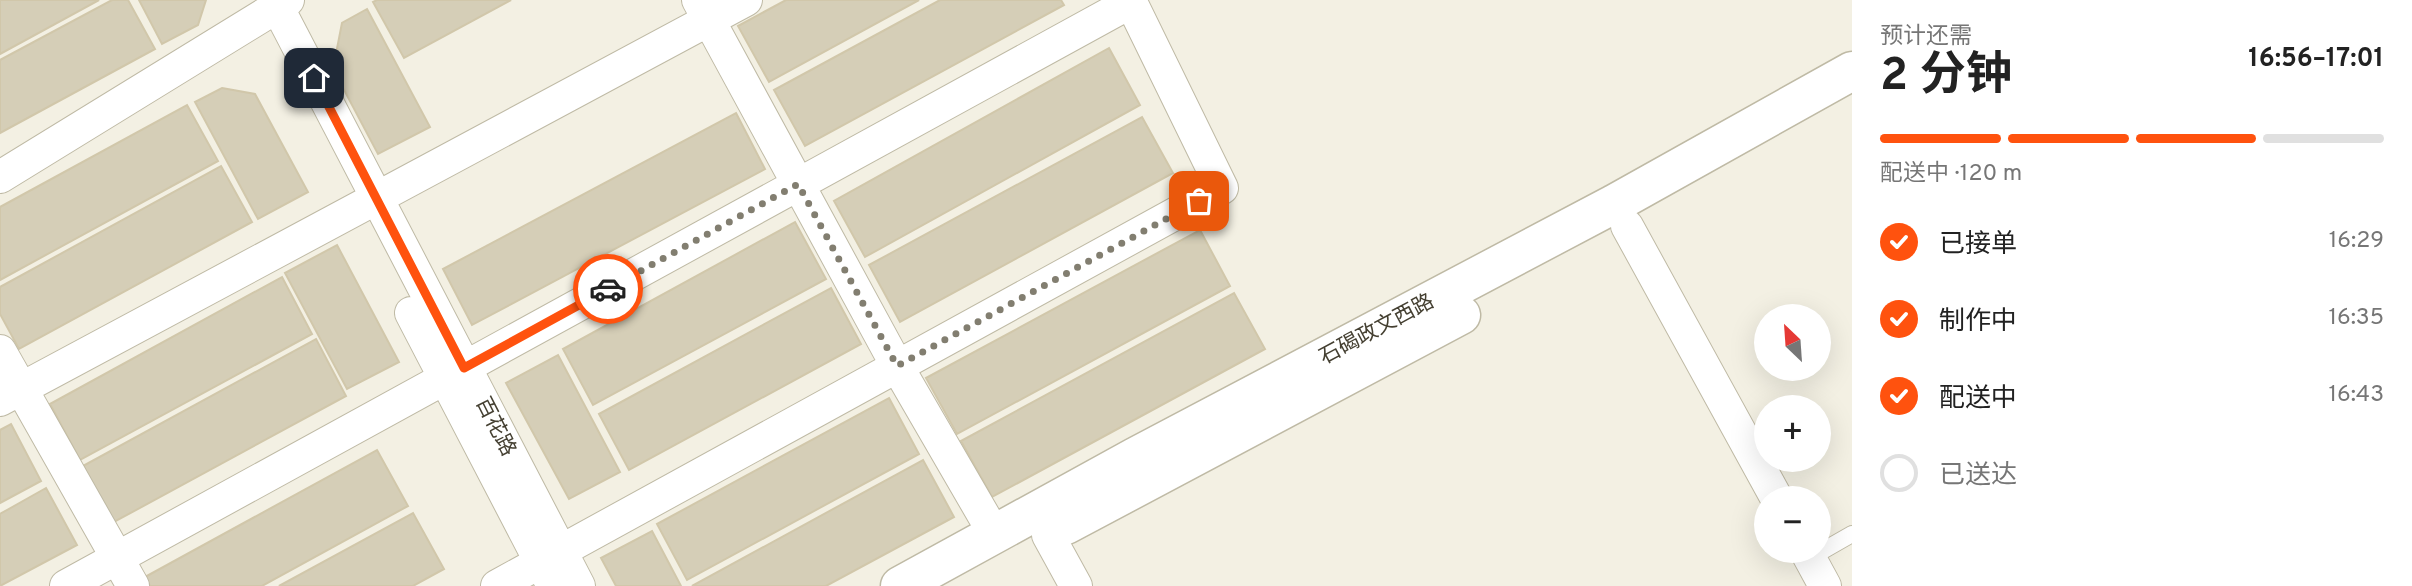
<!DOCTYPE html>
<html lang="zh">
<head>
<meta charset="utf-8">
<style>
  body { margin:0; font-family:Overpass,"Noto Sans SC",sans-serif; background:#f6f6f6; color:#222; height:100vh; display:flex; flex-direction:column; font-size:26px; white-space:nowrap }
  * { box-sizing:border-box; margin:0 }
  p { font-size:23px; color:#767676 }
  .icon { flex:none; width:38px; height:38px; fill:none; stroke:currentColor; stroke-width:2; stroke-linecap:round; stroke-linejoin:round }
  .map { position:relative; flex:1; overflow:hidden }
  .panel { display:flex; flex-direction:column; background:#fff; width:560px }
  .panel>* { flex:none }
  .needle { width:46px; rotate:335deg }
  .controls { position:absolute; left:1754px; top:304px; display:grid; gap:14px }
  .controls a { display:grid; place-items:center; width:77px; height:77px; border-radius:50%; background:#fff; box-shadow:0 7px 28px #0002; font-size:35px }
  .pin { position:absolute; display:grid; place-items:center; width:60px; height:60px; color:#fff; margin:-30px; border-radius:14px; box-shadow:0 4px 10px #0006 }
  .courier { position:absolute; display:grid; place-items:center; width:70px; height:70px; margin:-35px; border:5px solid #ff520e; border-radius:50%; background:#fff; color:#222; box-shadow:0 2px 9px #0007 }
  .summary em { font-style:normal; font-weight:700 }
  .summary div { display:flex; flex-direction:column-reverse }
  .summary { display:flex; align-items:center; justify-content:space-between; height:119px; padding:0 28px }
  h1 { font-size:46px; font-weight:700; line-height:52px }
  .bar { display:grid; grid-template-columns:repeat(4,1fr); gap:10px 7px; align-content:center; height:84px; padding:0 28px }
  .bar i { height:9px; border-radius:5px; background:#e0e0e0 }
  .bar .on { background:#ff520e }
  .bar p { grid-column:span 4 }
  ol { padding:0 28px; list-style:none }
  li { display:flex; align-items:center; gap:21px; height:77px }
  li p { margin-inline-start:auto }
  li .icon { padding:7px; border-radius:50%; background:#ff520e; color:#fff; stroke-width:4 }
  li:last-child { color:#767676 }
  li i { width:38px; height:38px; border:4px solid #e0e0e0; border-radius:50% }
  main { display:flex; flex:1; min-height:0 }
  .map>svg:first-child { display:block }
  .building { fill:#d5ceb7; stroke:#d1c7aa; stroke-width:2 }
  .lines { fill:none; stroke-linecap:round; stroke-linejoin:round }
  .service-casing { stroke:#bfbaa5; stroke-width:18 }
  .minor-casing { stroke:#bfbaa5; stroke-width:34 }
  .tertiary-casing { stroke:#bfbaa5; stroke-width:41 }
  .service { stroke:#fff; stroke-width:16 }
  .minor { stroke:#fff; stroke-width:32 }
  .tertiary { stroke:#fff; stroke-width:38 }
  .done { stroke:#827e70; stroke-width:7; stroke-dasharray:0 12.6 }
  .route { stroke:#ff520e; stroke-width:9 }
  .labels { text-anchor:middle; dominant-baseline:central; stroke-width:5; stroke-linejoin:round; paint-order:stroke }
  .street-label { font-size:21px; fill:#454032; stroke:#fff }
</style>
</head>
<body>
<main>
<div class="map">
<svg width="1852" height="586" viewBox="0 0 1852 586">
  <rect width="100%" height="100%" fill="#f3f0e3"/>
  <!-- building -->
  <path class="building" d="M0,0h99l-99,54z
    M112,0h16l27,49 -155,84v-73z
    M139,0h67l-8,25 -36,19z
    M377,0h134l-107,58 -31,-56z
    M786,0h133l-150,82 -31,-56z
    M940,0h121l3,5 -259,141 -31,-56z
    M367,9l63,118 -52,27 -45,-85 9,-46z
    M1109,48l31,57 -275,152 -31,-56z
    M222,88l33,6 53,98 -50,27 -63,-117z
    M187,105l31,56 -218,119v-73z
    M736,113l29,56 -293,156 -29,-56z
    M1142,117l31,56 -273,149 -31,-57z
    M221,166l31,56 -233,127 -19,-35v-27z
    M795,222l31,57 -233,126 -30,-56z
    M1200,230l30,56 -273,148 -31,-56z
    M337,245l62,117 -52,27 -62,-116z
    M282,277l30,57 -232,126 -30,-56z
    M831,288l30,56 -232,126 -30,-56z
    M1234,293l31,56 -273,148 -31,-56z
    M316,339l30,57 -232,126 -31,-56z
    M558,355l62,117 -51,27 -63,-116z
    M889,398l30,56 -232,126 -30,-56z
    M11,424l30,57 -41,22v-73z
    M377,450l31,56 -146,80h-112l-5,-9z
    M923,460l31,57 -128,69h-134z
    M46,488l31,57 -77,41v-72z
    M413,513l31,56 -31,17h-134z
    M652,531l29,55h-65l-15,-28z"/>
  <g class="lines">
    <!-- service casing -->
    <g class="service-casing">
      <path id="service" d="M1810,558l42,-24"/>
    </g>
    <!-- minor casing -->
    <g class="minor-casing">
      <path id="minor" d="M698,0l199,366 98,169
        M277,6l302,580
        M0,177l288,-177
        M1627,226l150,273
        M411,313l142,273
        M0,351l133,235
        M0,400l746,-400
        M1048,535l28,51
        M1806,551l19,35
        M66,586l1065,-584
        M497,586l725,-398 -92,-188"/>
    </g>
    <!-- tertiary casing -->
    <g class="tertiary-casing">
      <path id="tertiary" d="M1066,525l395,-210
        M900,586l235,-129 479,-253 238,-133"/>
    </g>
    <!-- service -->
    <use href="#service" class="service"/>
    <!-- minor -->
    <use href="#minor" class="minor"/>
    <!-- tertiary -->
    <use href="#tertiary" class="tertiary"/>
  </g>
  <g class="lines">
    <!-- done -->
    <path class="done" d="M608,289l190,-105 99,182 302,-165"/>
    <!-- route -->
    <path class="route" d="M314,78l150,290 144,-79"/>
  </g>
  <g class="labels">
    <!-- street labels -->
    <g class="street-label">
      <text transform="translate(1377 330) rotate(-28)">石碣政文西路</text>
      <text transform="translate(495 427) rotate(63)">百花路</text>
    </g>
  </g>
</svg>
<div class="controls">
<a><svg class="needle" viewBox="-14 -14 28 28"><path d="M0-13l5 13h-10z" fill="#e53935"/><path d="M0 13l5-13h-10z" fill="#767676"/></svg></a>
<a>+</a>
<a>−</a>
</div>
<div class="pin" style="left:1199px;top:201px;background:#ea580c"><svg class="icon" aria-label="bag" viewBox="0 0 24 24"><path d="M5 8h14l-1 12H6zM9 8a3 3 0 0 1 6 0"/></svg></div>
<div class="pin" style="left:314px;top:78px;background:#1f2937"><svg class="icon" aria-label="home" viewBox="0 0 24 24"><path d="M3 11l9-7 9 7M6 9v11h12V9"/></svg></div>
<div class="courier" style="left:608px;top:289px"><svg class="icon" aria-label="car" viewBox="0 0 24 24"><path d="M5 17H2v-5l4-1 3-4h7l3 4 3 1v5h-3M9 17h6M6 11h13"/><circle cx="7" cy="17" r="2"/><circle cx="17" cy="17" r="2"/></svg></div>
</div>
<section class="panel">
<div class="summary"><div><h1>2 分钟</h1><p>预计还需</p></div><em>16:56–17:01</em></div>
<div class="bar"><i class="on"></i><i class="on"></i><i class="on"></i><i></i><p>配送中 · 120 m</p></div>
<ol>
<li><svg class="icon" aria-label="check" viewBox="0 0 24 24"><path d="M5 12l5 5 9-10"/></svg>已接单<p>16:29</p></li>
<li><svg class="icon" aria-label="check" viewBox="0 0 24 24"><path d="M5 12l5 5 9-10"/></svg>制作中<p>16:35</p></li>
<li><svg class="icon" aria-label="check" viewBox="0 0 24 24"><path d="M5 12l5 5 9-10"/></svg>配送中<p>16:43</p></li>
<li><i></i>已送达</li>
</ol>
</section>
</main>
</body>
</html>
